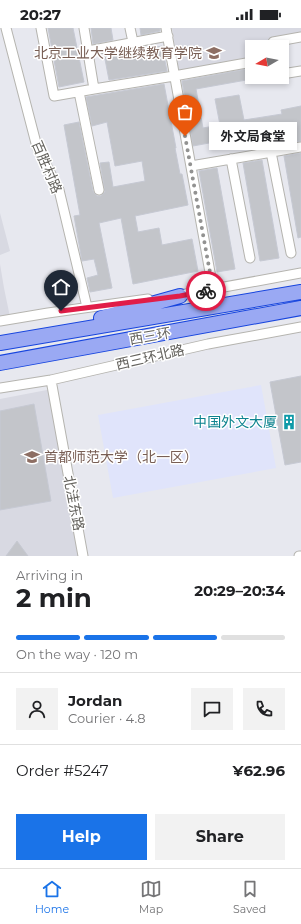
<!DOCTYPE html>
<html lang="en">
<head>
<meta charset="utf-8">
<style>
  body { margin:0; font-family:Montserrat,"Noto Sans SC",sans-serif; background:#f2f2f2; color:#202124; height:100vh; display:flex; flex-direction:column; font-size:15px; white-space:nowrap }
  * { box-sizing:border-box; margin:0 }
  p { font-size:13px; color:#757577 }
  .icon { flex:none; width:22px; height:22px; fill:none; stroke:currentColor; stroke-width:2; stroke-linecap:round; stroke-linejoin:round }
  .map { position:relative; height:528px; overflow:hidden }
  .drawer { display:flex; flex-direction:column; background:#fff; flex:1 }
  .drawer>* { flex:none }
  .needle { width:26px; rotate:260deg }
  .controls { position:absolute; left:245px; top:12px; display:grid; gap:8px }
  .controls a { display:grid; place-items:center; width:44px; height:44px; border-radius:0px; background:#fff; box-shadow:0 2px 6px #0003; font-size:20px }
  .pin { position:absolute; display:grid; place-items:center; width:34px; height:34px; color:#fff; margin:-41px -17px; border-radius:50% 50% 50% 0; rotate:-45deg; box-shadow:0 0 4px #0007 }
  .pin .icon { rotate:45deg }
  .courier { position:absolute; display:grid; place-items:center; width:40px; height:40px; margin:-20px; border:3px solid #e11d48; border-radius:50%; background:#fff; color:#222; box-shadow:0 1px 5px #0007 }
  .bubble { position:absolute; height:28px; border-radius:0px; background:#fff; box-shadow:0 2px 6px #0003; font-size:13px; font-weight:700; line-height:28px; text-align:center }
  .overview em { font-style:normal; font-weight:700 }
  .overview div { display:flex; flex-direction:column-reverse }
  .overview { display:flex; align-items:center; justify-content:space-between; height:68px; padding:0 16px }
  h1 { font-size:26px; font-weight:700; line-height:30px }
  .bar { display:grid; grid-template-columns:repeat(4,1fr); gap:6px 4px; align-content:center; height:48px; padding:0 16px }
  .bar i { height:5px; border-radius:3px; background:#e0e0e0 }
  .bar .selected { background:#1a73e8 }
  .bar p { grid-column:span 4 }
  .line { display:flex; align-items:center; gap:10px; padding:0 16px; border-top:1px solid #e0e0e0 }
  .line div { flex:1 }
  .round { display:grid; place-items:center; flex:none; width:42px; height:42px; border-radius:0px; background:#f2f2f2 }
  .button { display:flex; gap:8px; margin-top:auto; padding:8px 16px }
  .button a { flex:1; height:46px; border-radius:0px; background:#1a73e8; color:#fff; font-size:16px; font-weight:700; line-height:46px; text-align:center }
  .button a+a { background:#f2f2f2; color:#202124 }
  .status { display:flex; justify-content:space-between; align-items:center; height:28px; padding:0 20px; background:#fff; direction:ltr }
  .status svg { height:11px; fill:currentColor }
  .tab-bar { display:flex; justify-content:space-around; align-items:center; height:56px; border-top:1px solid #e0e0e0; background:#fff; font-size:11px; color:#757577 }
  .tab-bar a { display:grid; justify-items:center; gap:2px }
  .tab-bar .selected { color:#1a73e8 }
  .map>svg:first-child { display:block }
  .commercial { fill:#e0e4fb }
  .education { fill:#d8d9e2 }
  .building { fill:#c3c5ca; stroke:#c6c9d3 }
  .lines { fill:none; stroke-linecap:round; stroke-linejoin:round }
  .minor-casing { stroke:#b5b4af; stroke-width:11 }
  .highway-casing { stroke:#1745de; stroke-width:16 }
  .minor { stroke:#fff; stroke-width:9 }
  .highway { stroke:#9aa9f3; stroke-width:14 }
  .done { stroke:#929291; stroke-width:4; stroke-dasharray:0 7.2 }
  .route { stroke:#e11d48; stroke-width:5 }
  .labels { text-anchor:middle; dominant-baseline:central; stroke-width:3; stroke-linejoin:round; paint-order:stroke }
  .education-label { font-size:14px; fill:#785e54; stroke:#fff; text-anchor:end }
  .street-label { font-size:14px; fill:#65635e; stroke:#fff }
  .culture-label { font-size:14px; fill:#0d838f; stroke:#fff; text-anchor:end }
</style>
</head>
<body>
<div class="status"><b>20:27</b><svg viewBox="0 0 49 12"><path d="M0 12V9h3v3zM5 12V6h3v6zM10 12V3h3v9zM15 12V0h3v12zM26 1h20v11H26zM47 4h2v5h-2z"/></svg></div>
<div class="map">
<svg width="301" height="528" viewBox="0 0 301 528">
  <rect width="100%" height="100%" fill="#e7e8ef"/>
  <!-- commercial -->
  <path class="commercial" d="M261,357l15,83 -163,30 -15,-83z"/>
  <!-- education -->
  <path class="education" d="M172,0h129v5l-32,5 -3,9h-14v11l-73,14z
    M0,185l10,38 -10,4z
    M0,236l4,24 6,29 -10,1z
    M52,361l31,167h-83v-157z"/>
  <!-- building -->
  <path class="building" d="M48,0h25l11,54 -25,5z
    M91,0h20l2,12 -20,4z
    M140,0h20v3l-19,4z
    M162,18l5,25 -58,9 -5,-26 12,-2v2z
    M252,40v11l-56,10 7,39 17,-3 -5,-26 24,-4 5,25 38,-6 -1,-4 20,-4v35l-13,2 -3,-14 -92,17 -11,-65z
    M164,56l12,64h-1l5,26h2l6,31 -53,11 3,16 21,-4 3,17 30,-6 6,32 -65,13 -12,-66 -22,5 13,65 -22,4 -3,-14 11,-3 -4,-16 -12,2 -8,-45 6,-1 -16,-90 15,-3 14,69 2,3 2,2h4l4,-4 -5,-29 9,-1 4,25 32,-6 -3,-20 -27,5 -8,-44 -15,4 -6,-29z
    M301,125v84l-3,1 -14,-82z
    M262,132l17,98 -19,3 -17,-98z
    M217,140l18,101 -18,3 -18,-101z
    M301,348v86l-16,3 -15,-83z
    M34,376l17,97 -51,9v-99z
    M17,513l11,15h-22z"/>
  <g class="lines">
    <!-- minor casing -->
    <g class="minor-casing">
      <path id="minor" d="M6,0l31,119 22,43 28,117
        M41,0l13,68 40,-7
        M84,0l10,61 80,-13 78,-14
        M130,0l3,14
        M166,0l47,261
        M274,19l-1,-5 28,-5
        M88,23l80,-15
        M282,46l19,-3
        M79,64l20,98
        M271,124l20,101
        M231,131l19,99
        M191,138l110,-19
        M175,268l126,-23
        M0,293l48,-8 100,-14
        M51,352l32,176
        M0,360l51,-8 157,-36 93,-17
        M299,528h2"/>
    </g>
    <!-- highway casing -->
    <g class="highway-casing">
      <path id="highway" d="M101,290l79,-22
        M0,315l301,-51
        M0,335l301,-55"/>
    </g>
    <!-- minor -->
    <use href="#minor" class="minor"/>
    <!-- highway -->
    <use href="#highway" class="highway"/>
  </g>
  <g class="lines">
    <!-- done -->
    <path class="done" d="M185,108l28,153 -7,2"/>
    <!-- route -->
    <path class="route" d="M61,283l119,-15 26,-5"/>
  </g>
  <!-- icons -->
  <defs>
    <g id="university-bare" transform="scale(1.2)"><path d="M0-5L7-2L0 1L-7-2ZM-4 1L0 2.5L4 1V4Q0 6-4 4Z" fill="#8d6e63" stroke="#fff" stroke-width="2.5" paint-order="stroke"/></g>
    <g id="building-bare" transform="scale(1.2)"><path d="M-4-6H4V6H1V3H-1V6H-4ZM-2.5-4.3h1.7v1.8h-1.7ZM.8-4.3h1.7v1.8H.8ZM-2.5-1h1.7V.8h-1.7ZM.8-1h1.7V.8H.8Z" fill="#0f9aa8" stroke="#fff" stroke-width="2.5" paint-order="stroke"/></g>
  </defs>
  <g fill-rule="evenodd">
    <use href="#university-bare" x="214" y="25"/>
    <use href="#building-bare" x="289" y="394"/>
    <use href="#university-bare" x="32" y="429"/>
  </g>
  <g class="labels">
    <!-- education labels -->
    <g class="education-label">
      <text x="202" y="25">北京工业大学继续教育学院</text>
      <text x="44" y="429" text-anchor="start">首都师范大学（北一区）</text>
    </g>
    <!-- street labels -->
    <g class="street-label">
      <text transform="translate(47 139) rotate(67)">百胜村路</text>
      <text transform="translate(150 308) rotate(-10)">西三环</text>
      <text transform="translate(150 329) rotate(-13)">西三环北路</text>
      <text transform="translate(74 475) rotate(79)">北洼东路</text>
    </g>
    <!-- culture labels -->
    <g class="culture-label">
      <text x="277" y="394">中国外文大厦</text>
    </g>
  </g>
</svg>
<div class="controls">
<a><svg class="needle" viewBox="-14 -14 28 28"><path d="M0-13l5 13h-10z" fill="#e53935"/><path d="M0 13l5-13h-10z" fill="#757577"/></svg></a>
</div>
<div class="pin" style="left:185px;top:108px;background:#ea580c"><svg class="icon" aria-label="bag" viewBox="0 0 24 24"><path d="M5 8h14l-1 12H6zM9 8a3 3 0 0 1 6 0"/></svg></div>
<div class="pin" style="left:61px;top:283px;background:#1f2937"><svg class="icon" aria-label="home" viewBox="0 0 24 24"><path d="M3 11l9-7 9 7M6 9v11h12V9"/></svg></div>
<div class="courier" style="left:206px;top:263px"><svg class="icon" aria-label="bike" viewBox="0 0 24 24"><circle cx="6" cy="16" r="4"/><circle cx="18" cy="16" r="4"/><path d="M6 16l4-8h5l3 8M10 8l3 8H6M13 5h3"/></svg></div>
<div class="bubble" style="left:209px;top:94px;width:88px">外文局食堂</div>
</div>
<section class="drawer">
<div class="overview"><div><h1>2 min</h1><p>Arriving in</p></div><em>20:29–20:34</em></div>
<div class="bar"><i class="selected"></i><i class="selected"></i><i class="selected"></i><i></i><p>On the way · 120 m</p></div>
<div class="line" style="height:72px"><a class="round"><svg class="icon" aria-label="person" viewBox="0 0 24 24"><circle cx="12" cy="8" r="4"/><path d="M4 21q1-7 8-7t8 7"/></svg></a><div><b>Jordan</b><p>Courier · 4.8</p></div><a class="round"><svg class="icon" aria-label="chat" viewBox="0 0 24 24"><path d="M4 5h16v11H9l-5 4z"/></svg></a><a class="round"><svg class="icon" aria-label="phone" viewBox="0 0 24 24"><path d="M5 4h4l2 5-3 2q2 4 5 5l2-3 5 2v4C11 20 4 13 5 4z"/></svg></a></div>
<div class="line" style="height:52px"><div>Order #5247</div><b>¥62.96</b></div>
<div class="button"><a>Help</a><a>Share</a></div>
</section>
<nav class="tab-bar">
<a class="selected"><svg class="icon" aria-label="home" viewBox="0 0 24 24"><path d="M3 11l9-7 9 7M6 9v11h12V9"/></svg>Home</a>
<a><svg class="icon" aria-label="map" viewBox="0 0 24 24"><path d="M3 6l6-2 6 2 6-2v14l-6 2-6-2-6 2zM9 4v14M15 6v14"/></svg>Map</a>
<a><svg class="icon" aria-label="saved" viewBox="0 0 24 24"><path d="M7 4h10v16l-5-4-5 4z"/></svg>Saved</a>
</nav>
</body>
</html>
